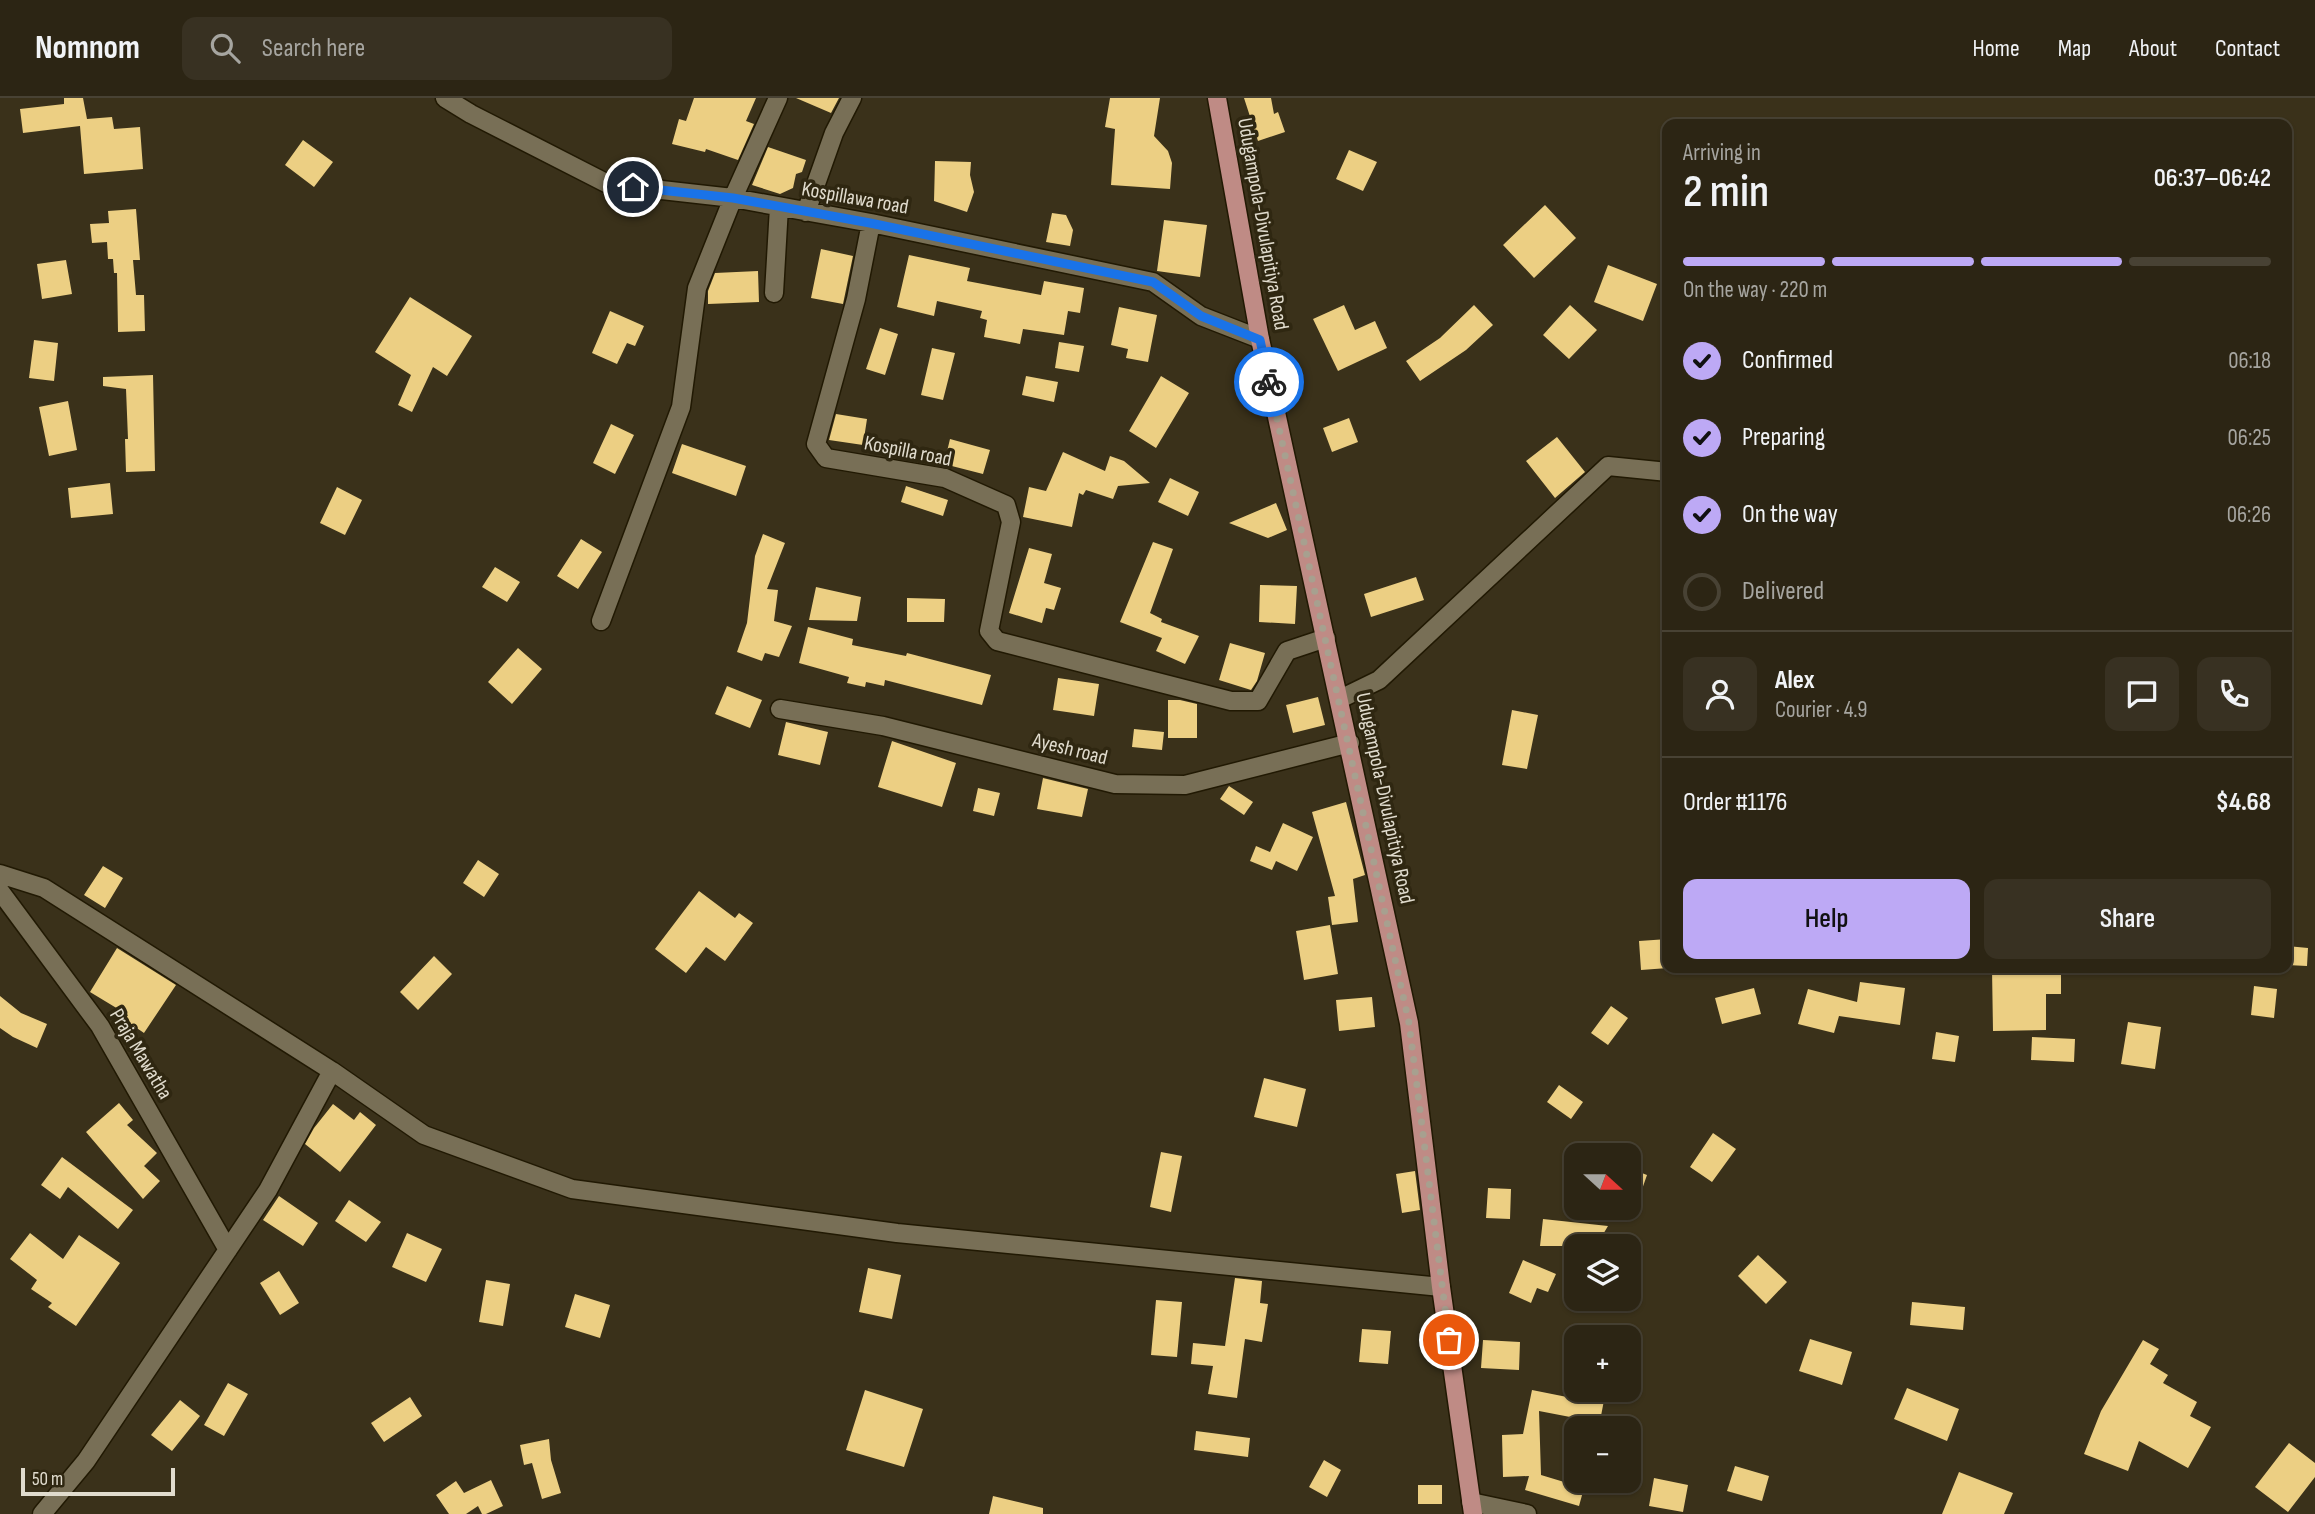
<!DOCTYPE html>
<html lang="en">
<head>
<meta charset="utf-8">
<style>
  body { margin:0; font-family:"Sofia Sans Condensed",sans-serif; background:#383122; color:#f1f3f6; height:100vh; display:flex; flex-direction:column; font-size:26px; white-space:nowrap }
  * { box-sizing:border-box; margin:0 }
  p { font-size:23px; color:#a6a5a0 }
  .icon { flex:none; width:38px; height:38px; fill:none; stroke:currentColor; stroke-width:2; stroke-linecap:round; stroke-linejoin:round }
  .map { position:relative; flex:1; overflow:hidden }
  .sheet { position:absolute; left:1662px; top:21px; width:630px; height:854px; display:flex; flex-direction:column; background:#2c2514; border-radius:14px; box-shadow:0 2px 5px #0004,0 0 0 2px #484234 }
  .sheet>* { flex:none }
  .needle { width:46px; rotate:111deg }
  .controls { position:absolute; left:1564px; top:1045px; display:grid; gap:14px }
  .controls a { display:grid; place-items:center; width:77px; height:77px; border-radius:14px; background:#2c2514; box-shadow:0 2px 5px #0004,0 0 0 2px #484234; font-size:35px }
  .scale { position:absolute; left:21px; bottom:18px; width:154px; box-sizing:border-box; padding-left:7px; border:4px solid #e1dcce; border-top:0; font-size:19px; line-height:24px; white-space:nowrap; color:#e1dcce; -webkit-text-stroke:5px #2f2711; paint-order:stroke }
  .pin { position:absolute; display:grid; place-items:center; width:60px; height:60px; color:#fff; margin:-30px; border:4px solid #fff; border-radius:50%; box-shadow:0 2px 7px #0007 }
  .courier { position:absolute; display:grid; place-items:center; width:70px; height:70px; margin:-35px; border:5px solid #1a73e8; border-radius:50%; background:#fff; color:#222; box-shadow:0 2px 9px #0007 }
  .head em { font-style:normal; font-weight:600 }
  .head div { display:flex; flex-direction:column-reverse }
  .head { display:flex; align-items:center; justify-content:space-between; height:119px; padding:0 21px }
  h1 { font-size:46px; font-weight:600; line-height:52px }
  .bar { display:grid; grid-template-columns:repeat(4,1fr); gap:10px 7px; align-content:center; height:84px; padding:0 21px }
  .bar i { height:9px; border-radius:5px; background:#484234 }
  .bar .active { background:#bda9f5 }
  .bar p { grid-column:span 4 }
  .line { display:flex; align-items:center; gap:18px; padding:0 21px; border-top:2px solid #484234 }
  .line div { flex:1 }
  .round { display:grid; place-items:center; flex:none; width:74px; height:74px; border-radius:14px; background:#383122 }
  ol { padding:0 21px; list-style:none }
  li { display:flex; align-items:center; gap:21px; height:77px }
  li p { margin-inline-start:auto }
  li .icon { padding:7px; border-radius:50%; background:#bda9f5; color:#111; stroke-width:4 }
  li:last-child { color:#a6a5a0 }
  li i { width:38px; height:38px; border:4px solid #484234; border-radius:50% }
  .button { display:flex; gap:14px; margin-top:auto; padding:14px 21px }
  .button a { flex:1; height:80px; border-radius:14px; background:#bda9f5; color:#111; font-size:28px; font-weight:600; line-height:80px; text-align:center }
  .button a+a { background:#383122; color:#f1f3f6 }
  header { display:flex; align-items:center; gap:42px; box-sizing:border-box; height:98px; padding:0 35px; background:#2c2514; border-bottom:2px solid #484234 }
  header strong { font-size:33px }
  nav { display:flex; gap:38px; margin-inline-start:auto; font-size:24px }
  .search { width:490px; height:63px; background:#383122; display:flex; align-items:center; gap:18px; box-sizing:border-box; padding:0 24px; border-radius:14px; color:#a6a5a0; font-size:26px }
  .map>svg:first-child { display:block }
  .building { fill:#eccf83 }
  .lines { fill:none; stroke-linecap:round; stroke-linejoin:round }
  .minor-casing { stroke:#211903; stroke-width:21 }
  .major-casing { stroke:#211903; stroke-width:21 }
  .minor { stroke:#786f56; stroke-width:18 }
  .major { stroke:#bf8b85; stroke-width:18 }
  .done { stroke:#a7a08f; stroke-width:7; stroke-dasharray:0 12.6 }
  .route { stroke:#1a73e8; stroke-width:9 }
  .labels { text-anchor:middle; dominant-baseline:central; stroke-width:7; stroke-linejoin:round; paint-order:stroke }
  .street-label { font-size:21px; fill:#e1dcce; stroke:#2f2711 }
</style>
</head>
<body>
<header>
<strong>Nomnom</strong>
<div class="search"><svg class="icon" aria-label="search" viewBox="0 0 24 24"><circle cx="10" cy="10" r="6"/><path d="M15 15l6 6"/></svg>Search here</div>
<nav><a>Home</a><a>Map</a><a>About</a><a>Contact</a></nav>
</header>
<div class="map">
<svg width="2315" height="1416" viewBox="0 0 2315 1416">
  <rect width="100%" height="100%" fill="#3a311a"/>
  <!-- building -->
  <path class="building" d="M64,0h19l4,21 25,-2 2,12 26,-2 3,42 -59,5 -4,-48 -57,7 -3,-24 44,-5z
    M694,0h62l-10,23 8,3 -16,36 -32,-11 -1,3 -33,-8 7,-25 7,2z
    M796,0h43l-8,15z
    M1110,0h50l-6,38 14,15 4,12 -2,26 -59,-4 4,-56 -10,-2z
    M1244,0h27l3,16 4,-2 7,20 -27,9z
    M303,42l30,22 -19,25 -29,-22z
    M768,49l38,13 -4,12 -6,2 -3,14 -13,6 -28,-9z
    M1349,52l28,12 -14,29 -27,-12z
    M935,63l36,1 -1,13 4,17 -7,20 -33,-11z
    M1545,107l31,33 -42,40 -31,-33z
    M136,111l4,51h-7l3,35h8l1,36 -27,1 -1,-59h-3l-1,-14h-5l-1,-17 -15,1 -2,-19 19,-1 -1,-12z
    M1052,115l14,2 7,15 -3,16 -24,-4z
    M1164,122l43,5 -7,52 -43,-6z
    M821,151l32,7 -10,48 -32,-6z
    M909,157l61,13 -3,13 74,14 3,-14 40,7 -4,25 -12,-2 -4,24 -41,-6 -3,15 -36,-7 3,-17 -7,-2 2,-7 -45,-10 -3,15 -37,-9z
    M66,162l6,34 -30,5 -5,-35z
    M1608,167l49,19 -14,37 -49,-19z
    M758,173l1,31 -51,2v-13l7,-18z
    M410,199l62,39 -25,40 -14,-9 -21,45 -14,-7 13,-30 -36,-23z
    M1344,207l11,25 20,-9 12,27 -49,23 -25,-52z
    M1474,207l19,20 -27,25 -46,31 -14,-20 34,-23z
    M1570,207l27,25 -28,29 -26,-24z
    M1119,209l38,8 -9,47 -22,-4 2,-9 -17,-4z
    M610,213l34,15 -9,20 -8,-3 -10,21 -25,-11z
    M880,230l18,6 -13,41 -19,-6z
    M34,242l24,3 -4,38 -25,-3z
    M1059,244l25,4 -5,26 -24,-4z
    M932,250l23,5 -12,47 -22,-5z
    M153,277l2,96 -29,1 -1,-33h3l-2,-50 -23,-3v-9z
    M1026,278l32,6 -4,20 -32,-7z
    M1161,278l28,17 -33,55 -27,-17z
    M68,303l9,49 -28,6 -10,-49z
    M836,316l31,5 -4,26 -34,-5z
    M1349,320l9,24 -26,10 -9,-24z
    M611,326l23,11 -19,39 -22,-11z
    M1557,339l28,35 -30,26 -29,-37z
    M950,341l40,11 -7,24 -39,-10z
    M682,346l64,22 -10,30 -64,-23z
    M1063,354l42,19 5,-15 14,5 26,22 -32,3 -5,13 -27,-9 -3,5 -4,-2 -7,34 -49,-10 6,-30 17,4z
    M1170,380l29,14 -11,24 -30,-14z
    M110,385l3,31 -42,4 -3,-30z
    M906,388l42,14 -5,16 -42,-14z
    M337,389l25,13 -17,35 -25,-12z
    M1276,405l11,27 -19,8 -39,-15z
    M763,436l22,9 -18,46 11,1 -4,31 18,5 -13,31 -14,-4 -3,8 -25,-9 10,-29 8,-67z
    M581,441l21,13 -24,37 -21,-13z
    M1153,444l20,7 -23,64 12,6 -1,3 38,14 -14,28 -29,-13 6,-13 -42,-16z
    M1029,450l23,6 -8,29 17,5 -7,22 -8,-2 -4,15 -33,-10z
    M495,469l25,15 -13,20 -25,-15z
    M1416,479l8,23 -53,17 -7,-23z
    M1260,487l37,1 -2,38 -36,-2z
    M816,489l45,10 -4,24 -48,-1z
    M907,500l38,1 -1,23h-37z
    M808,529l45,12 -1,6 54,11 1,-3 84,22 -9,30 -97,-25 -1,6 -18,-4 -1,5 -18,-4 2,-6 -50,-14z
    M1230,545l35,10 -8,28 -6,9 -32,-10z
    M518,550l24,21 -30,35 -24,-22z
    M1058,580l41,6 -5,32 -41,-6z
    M727,588l35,14 -12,28 -35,-14z
    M1318,599l7,28 -32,8 -7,-28z
    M1168,602h12l17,4v34h-29z
    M1512,612l26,5 -11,54 -25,-4z
    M786,624l42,10 -8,33 -42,-10z
    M1134,631l30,3 -2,18 -30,-3z
    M892,643l64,22 -14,44 -64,-20z
    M1043,680l45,11 -6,28 -45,-8z
    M1229,688l24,16 -9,13 -24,-16z
    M978,690l22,5 -6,23 -21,-5z
    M1346,704l19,73 -12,4 5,43 -26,3 -4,-28 7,-1 -23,-84z
    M1283,725l30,14 -16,34 -21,-10 -4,9 -22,-9 6,-15 14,6z
    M478,762l21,14 -15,23 -21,-14z
    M103,768l20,12 -18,30 -21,-13z
    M699,793l36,27 4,-5 14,10 -28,38 -19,-14 -20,26 -31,-24z
    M1330,827l8,49 -34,6 -8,-49z
    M1668,841v29l-27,2 -2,-29z
    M2287,848l21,2 -1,18 -20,-1z
    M117,850l59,37 -32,48 -19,-13 3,-5 -38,-23z
    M434,858l18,18 -34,36 -18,-18z
    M1992,870h69v26h-15v36l-53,1z
    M1860,884l45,6 -5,37 -61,-9 -5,17 -36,-9 10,-35 49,13z
    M2254,888l23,3 -3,29 -23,-3z
    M1754,890l7,26 -39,10 -7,-26z
    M0,898l21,17 26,11 -10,24 -24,-11 -13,-9z
    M1372,899l3,30 -36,4 -3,-31z
    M1611,908l17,12 -20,27 -17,-12z
    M2128,924l33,5 -6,42 -34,-5z
    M1936,934l23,4 -4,26 -23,-3z
    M2032,939l43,2 -1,23 -43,-2z
    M1264,980l42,11 -9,38 -43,-10z
    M1559,987l24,17 -12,17 -24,-17z
    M119,1005l14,17 -6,5 30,28 -13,13 16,15 -17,18 -57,-67z
    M333,1006l21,16 6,-8 16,13 -36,47 -35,-28 9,-16z
    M1713,1035l23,16 -24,33 -22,-15z
    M1161,1054l21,4 -11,56 -21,-5z
    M62,1059l71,53 -15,19 -50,-42 -8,12 -19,-14z
    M1629,1070l18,7 -15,43 -3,-1z
    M1415,1073l5,39 -18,3 -6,-39z
    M1488,1090l23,1 -1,30 -24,-1z
    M279,1098l39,27 -15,23 -40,-26z
    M349,1102l32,22 -15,20 -31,-21z
    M1543,1121l65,7 -12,20h-56z
    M30,1135l33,26 16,-24 41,28 -44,63 -28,-19 4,-4 -21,-14 6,-9 -27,-21z
    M407,1135l35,16 -16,33 -34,-15z
    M1758,1157l29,27 -21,22 -28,-28z
    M1523,1162l33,14 -8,18 -11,-4 -6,15 -22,-10z
    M868,1170l33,7 -9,44 -33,-7z
    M279,1173l20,32 -19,12 -20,-32z
    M1235,1180l27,3 -2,22 8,1 -6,38 -17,-3 -8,59 -29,-4 5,-28 -22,-2 2,-21 32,3z
    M486,1182l24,4 -7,42 -24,-4z
    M575,1196l35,11 -10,33 -35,-11z
    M1156,1202l26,2 -5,55 -26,-2z
    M1912,1204l53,5 -2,23 -53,-5z
    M1362,1231l29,2 -3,33 -29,-2z
    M1810,1241l42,13 -10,33 -43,-14z
    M1483,1242l37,2 -1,28 -38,-2z
    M2143,1242l16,9 -9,15 18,11 -5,8 34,19 -7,14 21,11 -23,41 -49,-27 -11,30 -44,-17 17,-43z
    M228,1285l20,11 -24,42 -20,-11z
    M1907,1290l52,21 -12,32 -53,-22z
    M865,1292l58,19 -19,58 -58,-17z
    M1532,1292l55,11 2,-11h17l-6,31 -9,-2v2l-52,-10 2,64 43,13 -5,18 -54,-16 4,-14 -26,1 -1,-42 21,-1z
    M410,1299l12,19 -38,26 -13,-19z
    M180,1302l20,16 -28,35 -21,-16z
    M1196,1333l54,7 -2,19 -54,-7z
    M549,1341l2,21 10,33 -19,6 -10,-36 -8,2 -4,-20z
    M2289,1345l26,20v14l-27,35 -33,-25z
    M1324,1362l17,10 -14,27 -18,-10z
    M1735,1368l34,10 -7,25 -35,-10z
    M1959,1374l54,21 -9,21h-62z
    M1654,1380l34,7 -5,27 -34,-6z
    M491,1382l12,26 -17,8h-4l-4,-8 -12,8h-17l-13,-19 20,-14 8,12z
    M1418,1387h24v19h-24z
    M993,1398l50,12v6h-54z"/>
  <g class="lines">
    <!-- minor casing -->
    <g class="minor-casing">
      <path id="minor" d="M445,0l26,16 137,70 125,14 138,25 282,59 48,34 59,23
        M806,114l28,-79 18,-35
        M871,125l-15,76 -40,145 10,14 119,20 61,27 5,17 -22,109 8,10 234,60h27l29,-50 39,-13
        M774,195l5,-86
        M601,523l80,-214 16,-119 36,-90 45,-100
        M1340,601l39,-19 229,-214 60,6
        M780,611l103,17 232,58 70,1 165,-42
        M0,776l44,14 288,183 92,64 148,54 325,44 544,54
        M0,793l100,135 128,224
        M1471,1404l56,12
        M42,1416l44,-53 182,-271 64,-119"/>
    </g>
    <!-- major casing -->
    <g class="major-casing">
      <path id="major" d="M1217,0l43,241 149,684 32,264 32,227"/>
    </g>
    <!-- minor -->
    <use href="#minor" class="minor"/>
    <!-- major -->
    <use href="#major" class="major"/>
  </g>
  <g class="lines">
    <!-- done -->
    <path class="done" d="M1269,284l140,641 40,317"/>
    <!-- route -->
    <path class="route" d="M633,89l100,11 137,25 283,59 48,34 59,24 9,42"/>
  </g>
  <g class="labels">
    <!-- street labels -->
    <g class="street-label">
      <text transform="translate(855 100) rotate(10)">Kospillawa road</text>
      <text transform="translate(1263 126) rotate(80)">Udugampola-Divulapitiya Road</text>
      <text transform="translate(908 353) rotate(11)">Kospilla road</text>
      <text transform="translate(1070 651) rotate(14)">Ayesh road</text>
      <text transform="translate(1385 700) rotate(78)">Udugampola-Divulapitiya Road</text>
      <text transform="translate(141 956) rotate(59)">Praja Mawatha</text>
    </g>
  </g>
</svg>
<div class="controls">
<a><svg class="needle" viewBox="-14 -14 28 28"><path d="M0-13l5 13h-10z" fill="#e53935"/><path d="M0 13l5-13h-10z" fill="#a6a5a0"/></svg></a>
<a><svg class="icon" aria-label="layers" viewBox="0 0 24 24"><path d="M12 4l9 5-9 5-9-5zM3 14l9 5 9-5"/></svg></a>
<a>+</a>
<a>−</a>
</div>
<div class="scale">50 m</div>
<div class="pin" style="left:1449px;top:1242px;background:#ea580c"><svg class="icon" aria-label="bag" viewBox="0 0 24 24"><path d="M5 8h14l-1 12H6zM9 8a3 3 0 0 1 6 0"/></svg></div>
<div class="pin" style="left:633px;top:89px;background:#1f2937"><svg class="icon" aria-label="home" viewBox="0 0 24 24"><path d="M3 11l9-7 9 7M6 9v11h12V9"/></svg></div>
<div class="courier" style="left:1269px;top:284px"><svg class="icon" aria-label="bike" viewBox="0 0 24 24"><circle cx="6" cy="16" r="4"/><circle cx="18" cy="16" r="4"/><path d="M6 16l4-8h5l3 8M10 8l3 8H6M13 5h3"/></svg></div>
<section class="sheet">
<div class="head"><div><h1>2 min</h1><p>Arriving in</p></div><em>06:37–06:42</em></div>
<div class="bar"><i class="active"></i><i class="active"></i><i class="active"></i><i></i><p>On the way · 220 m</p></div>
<ol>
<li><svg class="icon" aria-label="check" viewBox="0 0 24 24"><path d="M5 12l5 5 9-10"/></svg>Confirmed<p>06:18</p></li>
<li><svg class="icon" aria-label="check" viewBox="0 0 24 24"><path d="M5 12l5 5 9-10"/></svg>Preparing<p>06:25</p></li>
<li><svg class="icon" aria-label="check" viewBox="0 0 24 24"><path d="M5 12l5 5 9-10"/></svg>On the way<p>06:26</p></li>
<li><i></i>Delivered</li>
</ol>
<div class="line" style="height:126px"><a class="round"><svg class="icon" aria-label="person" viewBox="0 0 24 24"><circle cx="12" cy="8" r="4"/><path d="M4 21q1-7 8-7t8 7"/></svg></a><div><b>Alex</b><p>Courier · 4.9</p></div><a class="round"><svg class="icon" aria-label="chat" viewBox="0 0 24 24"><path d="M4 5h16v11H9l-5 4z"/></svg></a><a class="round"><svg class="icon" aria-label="phone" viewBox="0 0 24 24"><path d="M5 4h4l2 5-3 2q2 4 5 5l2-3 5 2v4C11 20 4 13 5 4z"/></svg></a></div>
<div class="line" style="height:91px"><div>Order #1176</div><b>$4.68</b></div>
<div class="button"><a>Help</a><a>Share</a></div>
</section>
</div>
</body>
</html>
